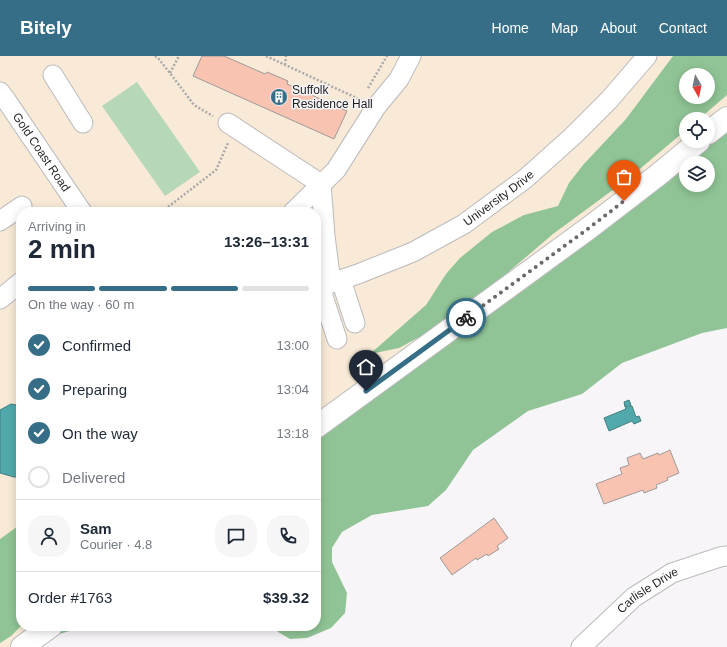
<!DOCTYPE html>
<html lang="en">
<head>
<meta charset="utf-8">
<style>
  body { margin:0; font-family:Helvetica,sans-serif; background:#f6f6f7; color:#1f2937; height:100vh; display:flex; flex-direction:column; font-size:15px; white-space:nowrap }
  * { box-sizing:border-box; margin:0 }
  p { font-size:13px; color:#747a83 }
  .icon { flex:none; width:22px; height:22px; fill:none; stroke:currentColor; stroke-width:2; stroke-linecap:round; stroke-linejoin:round }
  .map { position:relative; flex:1; overflow:hidden }
  .side { position:absolute; left:16px; top:151px; width:305px; height:424px; display:flex; flex-direction:column; background:#fff; border-radius:16px; box-shadow:0 2px 10px #0003 }
  .side>* { flex:none }
  .needle { width:26px; rotate:171deg }
  .buttons { position:absolute; left:679px; top:12px; display:grid; gap:8px }
  .buttons a { display:grid; place-items:center; width:36px; height:36px; border-radius:50%; background:#fff; box-shadow:0 2px 10px #0003; font-size:20px }
  .pin { position:absolute; display:grid; place-items:center; width:34px; height:34px; color:#fff; margin:-41px -17px; border-radius:50% 50% 50% 0; rotate:-45deg; box-shadow:0 0 4px #0007 }
  .pin .icon { rotate:45deg }
  .courier { position:absolute; display:grid; place-items:center; width:40px; height:40px; margin:-20px; border:3px solid #366e88; border-radius:50%; background:#fff; color:#222; box-shadow:0 1px 5px #0007 }
  .headline em { font-style:normal; font-weight:600 }
  .headline div { display:flex; flex-direction:column-reverse }
  .headline { display:flex; align-items:center; justify-content:space-between; height:68px; padding:0 12px }
  h1 { font-size:26px; font-weight:600; line-height:30px }
  .bar { display:grid; grid-template-columns:repeat(4,1fr); gap:6px 4px; align-content:center; height:48px; padding:0 12px }
  .bar i { height:5px; border-radius:3px; background:#e0e1e3 }
  .bar .current { background:#366e88 }
  .bar p { grid-column:span 4 }
  .line { display:flex; align-items:center; gap:10px; padding:0 12px; border-top:1px solid #e0e1e3 }
  .line div { flex:1 }
  .round { display:grid; place-items:center; flex:none; width:42px; height:42px; border-radius:16px; background:#f6f6f7 }
  ol { padding:0 12px; list-style:none }
  li { display:flex; align-items:center; gap:12px; height:44px }
  li p { margin-inline-start:auto }
  li .icon { padding:4px; border-radius:50%; background:#366e88; color:#fff; stroke-width:4 }
  li:last-child { color:#747a83 }
  li i { width:22px; height:22px; border:2px solid #e0e1e3; border-radius:50% }
  header { display:flex; align-items:center; gap:24px; box-sizing:border-box; height:56px; padding:0 20px; background:#366e88; color:#fff }
  header strong { font-size:19px }
  nav { display:flex; gap:22px; margin-inline-start:auto; font-size:14px }
  .map>svg:first-child { display:block }
  .education { fill:#f8ead6; fill-rule:evenodd }
  .green { fill:#b6d8b9 }
  .forest { fill:#90c496; fill-rule:evenodd }
  .water { fill:#51a9ab; stroke:#427f81 }
  .building { fill:#f9c3b1; stroke:#9e9a99 }
  .lines { fill:none; stroke-linecap:round; stroke-linejoin:round }
  .minor-casing { stroke:#bcbabd; stroke-width:21 }
  .major-casing { stroke:#bcbabd; stroke-width:24 }
  .path { stroke:#aaa8aa; stroke-width:2.5; stroke-dasharray:2 2; stroke-linecap:butt }
  .minor { stroke:#fff; stroke-width:19 }
  .major { stroke:#fff; stroke-width:22 }
  .done { stroke:#6b696b; stroke-width:4; stroke-dasharray:0 7.2 }
  .route { stroke:#366e88; stroke-width:5 }
  .labels { text-anchor:middle; dominant-baseline:central; stroke-width:3; stroke-linejoin:round; paint-order:stroke }
  .poi-label { font-size:12px; fill:#1f1e1f; stroke:#f7f5f8; text-anchor:start }
  .street-label { font-size:12px; fill:#1f1e1f; stroke:#f7f5f8 }
</style>
</head>
<body>
<header>
<strong>Bitely</strong>
<nav><a>Home</a><a>Map</a><a>About</a><a>Contact</a></nav>
</header>
<div class="map">
<svg width="727" height="591" viewBox="0 0 727 591">
  <rect width="100%" height="100%" fill="#f7f5f8"/>
  <!-- education -->
  <path class="education" d="M0,0h727v62l-41,1v22l-370,286v-215h-295v414h30l-29,21h-22zM686,19h22v22h-22z"/>
  <!-- green -->
  <path class="green" d="M137,26l63,90 -35,24 -63,-90z"/>
  <!-- forest -->
  <path class="forest" d="M673,0h54v39l-28,24h-13v11l-57,48 -76,56 -54,46 -61,47 -39,21 -29,6 56,-49 20,-31 14,-16 32,-26 32,-17 34,-9 11,-23 14,-18 43,-46zM686,19h22v22h-22z
    M727,62v210l-25,5 -80,30 -40,31 -54,17 -55,39 -27,40 -18,16 -56,9 -30,17 -10,16v14l15,31 -2,20 -14,15 -24,10 -17,1 -12,-7 -4,-6h42v-199zM686,107h22v22h-22z
    M21,468v102l-10,10 -11,7v-104z
    M51,570h34l-60,19z"/>
  <!-- water -->
  <path class="water" d="M629,344l2,5 -2,1h3l4,11 3,-1 2,5 -7,3 -2,-3 -23,10 -5,-13 22,-9 -1,-1 2,-1v-1l-2,1 -1,-5z
    M11,348l10,2v71h-7l-14,-4v-63z"/>
  <!-- building -->
  <path class="building" d="M202,0h22l41,18 2,-2 21,9 -1,3 60,27 -13,28 -141,-63z
    M670,394l9,23 -12,5 1,2 -12,5 1,3 -13,5 -1,-3 -39,14 -8,-20 26,-10 -2,-6 9,-3 -2,-7 13,-5 3,6 15,-6 1,2z
    M494,462l14,20 -11,8 2,3 -11,7 -1,-2 -10,6 -1,-2 -24,17 -12,-17z"/>
  <g class="lines">
    <!-- minor casing -->
    <g class="minor-casing">
      <g id="minor">
        <path d="M53,19l30,48"/>
        <path id="s1" d="M0,36l6,8 76,112"/>
        <path d="M228,67l93,61 4,52 6,47"/>
        <path d="M293,156l43,-42 40,-63 23,-28 12,-23"/>
        <path d="M0,165l22,-15"/>
        <path d="M341,224l14,43"/>
        <path d="M320,231l17,52"/>
        <path id="s2" d="M316,232l42,-14 55,-22 51,-28 61,-45 49,-44 35,-35 38,-44"/>
        <path d="M0,243l21,-17"/>
        <path id="s3" d="M581,591l53,-50 38,-24 48,-16 7,-1"/>
      </g>
    </g>
    <!-- major casing -->
    <g class="major-casing">
      <path id="major" d="M708,77l19,-15
        M316,371l273,-199 69,-53 41,-34
        M22,591l29,-21"/>
    </g>
    <!-- path -->
    <path class="path" d="M155,0l3,2 15,19 21,28 19,11
      M266,0l95,44
      M285,9l1,-9
      M170,17l9,-17
      M368,32l19,-32
      M168,151l48,-37 12,-27"/>
    <!-- minor -->
    <use href="#minor" class="minor"/>
    <!-- major -->
    <use href="#major" class="major"/>
  </g>
  <g class="lines">
    <!-- done -->
    <path class="done" d="M466,262l123,-90 35,-27"/>
    <!-- route -->
    <path class="route" d="M366,335l100,-73"/>
  </g>
  <!-- icons -->
  <defs>
    <g id="building-disc" transform="scale(0.9)"><circle r="9.5" fill="#366e88" stroke="#f7f5f8"/><path d="M-4-6H4V6H1V3H-1V6H-4ZM-2.5-4.3h1.7v1.8h-1.7ZM.8-4.3h1.7v1.8H.8ZM-2.5-1h1.7V.8h-1.7ZM.8-1h1.7V.8H.8Z" fill="#fff"/></g>
  </defs>
  <g fill-rule="evenodd">
    <use href="#building-disc" x="279" y="41"/>
  </g>
  <g class="labels">
    <!-- poi labels -->
    <g class="poi-label">
      <text x="292" y="34">Suffolk<tspan x="292" dy="14">Residence Hall</tspan></text>
    </g>
    <!-- street labels -->
    <g class="street-label">
      <text stroke="none"><textPath href="#s1" startOffset="73">Gold Coast Road</textPath></text>
      <text stroke="none"><textPath href="#s2" startOffset="205">University Drive</textPath></text>
      <text stroke="none"><textPath href="#s3" startOffset="88">Carlisle Drive</textPath></text>
    </g>
  </g>
</svg>
<div class="buttons">
<a><svg class="needle" viewBox="-14 -14 28 28"><path d="M0-13l5 13h-10z" fill="#e53935"/><path d="M0 13l5-13h-10z" fill="#747a83"/></svg></a>
<a><svg class="icon" aria-label="locate" viewBox="0 0 24 24"><circle cx="12" cy="12" r="6"/><path d="M12 2v4M12 18v4M2 12h4M18 12h4"/></svg></a>
<a><svg class="icon" aria-label="layers" viewBox="0 0 24 24"><path d="M12 4l9 5-9 5-9-5zM3 14l9 5 9-5"/></svg></a>
</div>
<div class="pin" style="left:624px;top:145px;background:#ea580c"><svg class="icon" aria-label="bag" viewBox="0 0 24 24"><path d="M5 8h14l-1 12H6zM9 8a3 3 0 0 1 6 0"/></svg></div>
<div class="pin" style="left:366px;top:335px;background:#1f2937"><svg class="icon" aria-label="home" viewBox="0 0 24 24"><path d="M3 11l9-7 9 7M6 9v11h12V9"/></svg></div>
<div class="courier" style="left:466px;top:262px"><svg class="icon" aria-label="bike" viewBox="0 0 24 24"><circle cx="6" cy="16" r="4"/><circle cx="18" cy="16" r="4"/><path d="M6 16l4-8h5l3 8M10 8l3 8H6M13 5h3"/></svg></div>
<section class="side">
<div class="headline"><div><h1>2 min</h1><p>Arriving in</p></div><em>13:26–13:31</em></div>
<div class="bar"><i class="current"></i><i class="current"></i><i class="current"></i><i></i><p>On the way · 60 m</p></div>
<ol>
<li><svg class="icon" aria-label="check" viewBox="0 0 24 24"><path d="M5 12l5 5 9-10"/></svg>Confirmed<p>13:00</p></li>
<li><svg class="icon" aria-label="check" viewBox="0 0 24 24"><path d="M5 12l5 5 9-10"/></svg>Preparing<p>13:04</p></li>
<li><svg class="icon" aria-label="check" viewBox="0 0 24 24"><path d="M5 12l5 5 9-10"/></svg>On the way<p>13:18</p></li>
<li><i></i>Delivered</li>
</ol>
<div class="line" style="height:72px"><a class="round"><svg class="icon" aria-label="person" viewBox="0 0 24 24"><circle cx="12" cy="8" r="4"/><path d="M4 21q1-7 8-7t8 7"/></svg></a><div><b>Sam</b><p>Courier · 4.8</p></div><a class="round"><svg class="icon" aria-label="chat" viewBox="0 0 24 24"><path d="M4 5h16v11H9l-5 4z"/></svg></a><a class="round"><svg class="icon" aria-label="phone" viewBox="0 0 24 24"><path d="M5 4h4l2 5-3 2q2 4 5 5l2-3 5 2v4C11 20 4 13 5 4z"/></svg></a></div>
<div class="line" style="height:52px"><div>Order #1763</div><b>$39.32</b></div>
</section>
</div>
</body>
</html>
